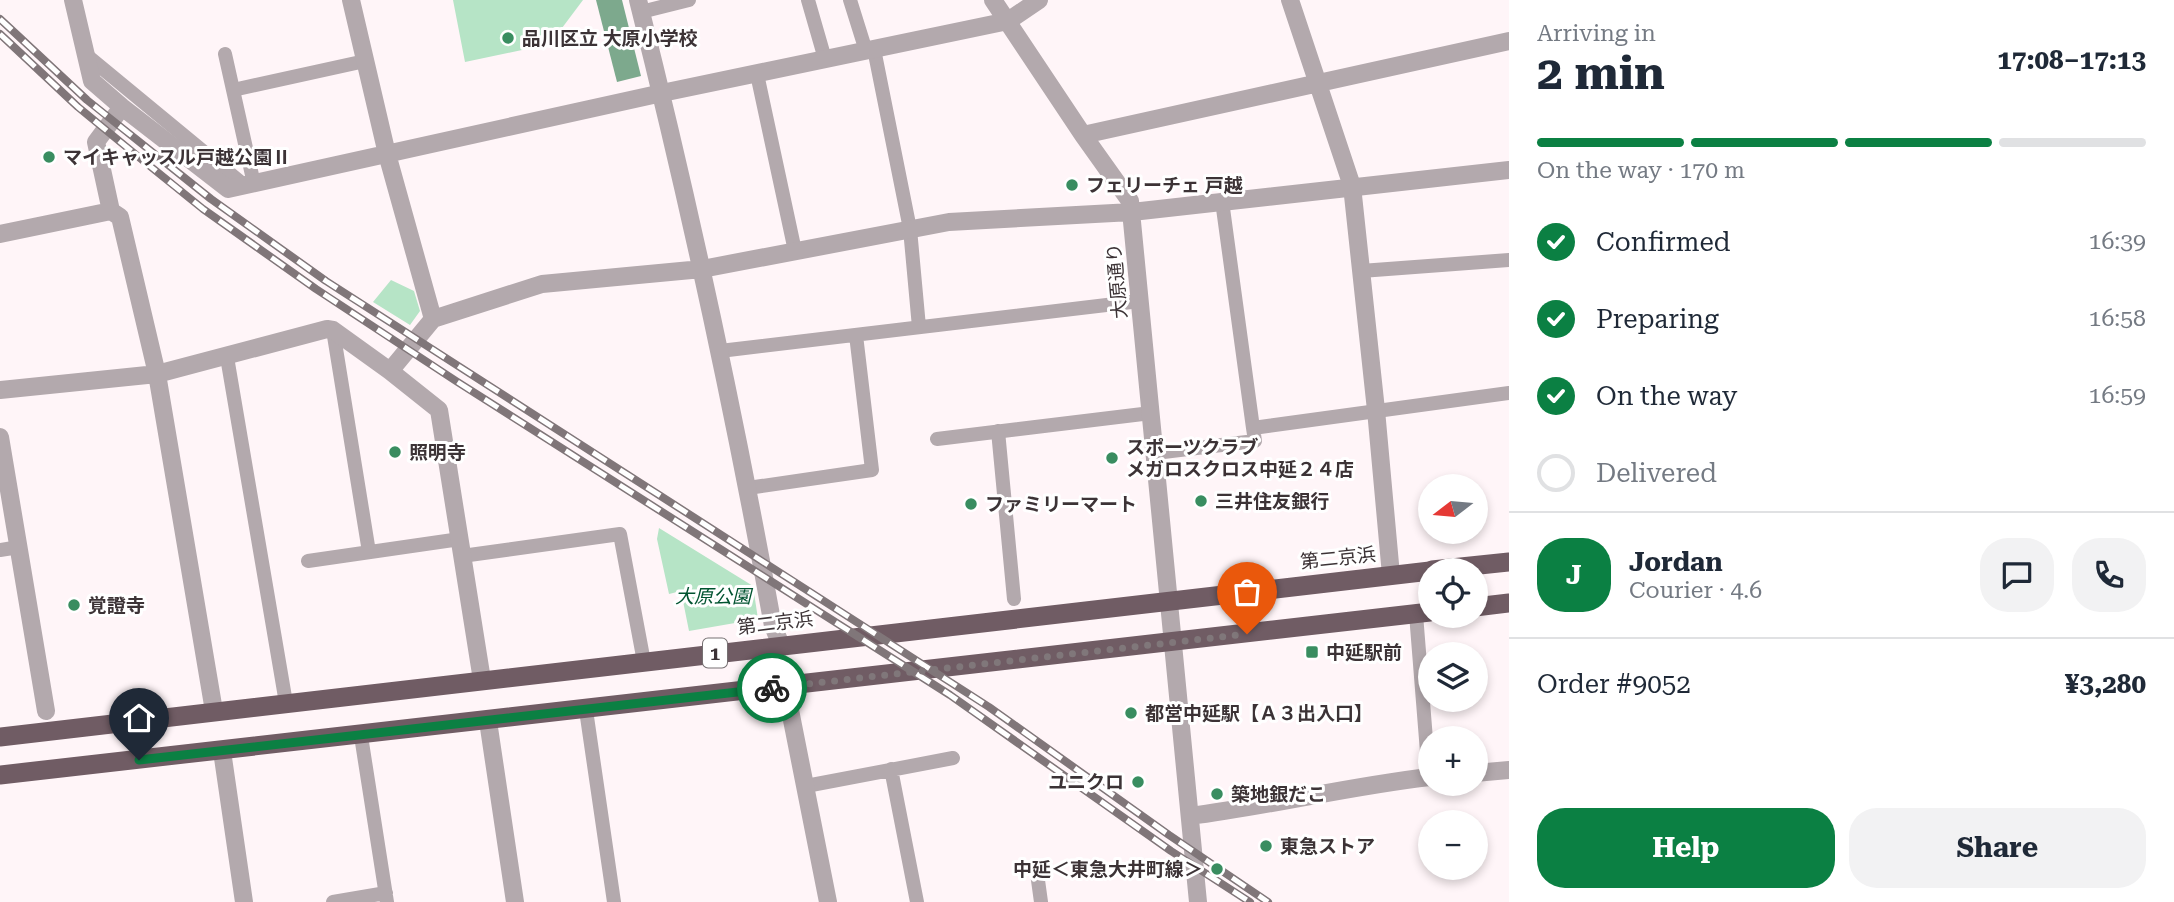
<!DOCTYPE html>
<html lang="en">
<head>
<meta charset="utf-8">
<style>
  body { margin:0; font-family:"Roboto Serif","Noto Sans JP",serif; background:#f2f2f3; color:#1f2937; height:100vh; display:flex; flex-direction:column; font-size:26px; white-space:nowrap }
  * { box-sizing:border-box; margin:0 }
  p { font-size:23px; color:#747a83 }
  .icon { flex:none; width:38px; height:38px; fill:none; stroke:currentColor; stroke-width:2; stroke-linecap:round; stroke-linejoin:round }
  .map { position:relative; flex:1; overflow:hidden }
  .side { display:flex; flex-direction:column; background:#fff; width:665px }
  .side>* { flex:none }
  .needle { width:46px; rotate:254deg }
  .tools { position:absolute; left:1418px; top:474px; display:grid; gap:14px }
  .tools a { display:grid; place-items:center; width:70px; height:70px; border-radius:50%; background:#fff; box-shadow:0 4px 10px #0003; font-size:35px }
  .pin { position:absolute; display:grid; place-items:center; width:60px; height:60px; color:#fff; margin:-72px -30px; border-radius:50% 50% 50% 0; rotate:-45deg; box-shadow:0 0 7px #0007 }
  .pin .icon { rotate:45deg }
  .courier { position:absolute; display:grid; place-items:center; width:70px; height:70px; margin:-35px; border:5px solid #0b8043; border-radius:50%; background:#fff; color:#222; box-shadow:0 2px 9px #0007 }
  .overview em { font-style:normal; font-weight:700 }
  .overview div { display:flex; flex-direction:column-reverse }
  .overview { display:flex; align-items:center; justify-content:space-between; height:119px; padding:0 28px }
  h1 { font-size:46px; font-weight:700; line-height:52px }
  .bar { display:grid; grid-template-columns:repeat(4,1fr); gap:10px 7px; align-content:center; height:84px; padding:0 28px }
  .bar i { height:9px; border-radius:5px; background:#e0e1e3 }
  .bar .active { background:#0b8043 }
  .bar p { grid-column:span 4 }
  .line { display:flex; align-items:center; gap:18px; padding:0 28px; border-top:2px solid #e0e1e3 }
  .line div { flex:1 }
  .round { display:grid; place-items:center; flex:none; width:74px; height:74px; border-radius:28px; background:#f2f2f3 }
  ol { padding:0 28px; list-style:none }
  li { display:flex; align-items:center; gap:21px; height:77px }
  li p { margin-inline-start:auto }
  li .icon { padding:7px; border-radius:50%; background:#0b8043; color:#fff; stroke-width:4 }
  li:last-child { color:#747a83 }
  li i { width:38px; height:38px; border:4px solid #e0e1e3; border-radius:50% }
  .cta { display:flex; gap:14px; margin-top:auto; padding:14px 28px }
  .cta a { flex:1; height:80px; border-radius:28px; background:#0b8043; color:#fff; font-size:28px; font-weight:700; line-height:80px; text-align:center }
  .cta a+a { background:#f2f2f3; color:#1f2937 }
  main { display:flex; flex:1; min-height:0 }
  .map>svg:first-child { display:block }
  .green { fill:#b6e4c6 }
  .water { fill:#7da98d }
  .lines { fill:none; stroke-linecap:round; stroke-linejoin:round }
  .service { stroke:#b3a9ad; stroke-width:14 }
  .minor { stroke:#b3a9ad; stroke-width:18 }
  .trunk { stroke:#705c64; stroke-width:19 }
  .rail-casing { stroke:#807679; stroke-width:8 }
  .rail { stroke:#fff; stroke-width:5; stroke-dasharray:16; stroke-linecap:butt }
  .done { stroke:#80777a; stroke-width:7; stroke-dasharray:0 12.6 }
  .route { stroke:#0b8043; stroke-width:9 }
  .poi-dot { fill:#398d60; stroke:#fff; stroke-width:2.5 }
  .labels { text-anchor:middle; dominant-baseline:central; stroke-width:6; stroke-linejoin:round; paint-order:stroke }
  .shield { fill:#fff; stroke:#767072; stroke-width:2 }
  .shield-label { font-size:18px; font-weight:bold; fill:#3c3336 }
  .poi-label { font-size:19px; font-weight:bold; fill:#3c3336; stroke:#fff; text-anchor:start }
  .street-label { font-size:19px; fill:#3c3336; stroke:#fff }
  .park-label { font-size:19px; font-style:italic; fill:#005330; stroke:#fff }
</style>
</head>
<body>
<main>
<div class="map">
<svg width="1509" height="902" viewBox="0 0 1509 902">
  <rect width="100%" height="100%" fill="#fff5f8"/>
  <!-- green -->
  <path class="green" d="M453,0h130l-33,44 -85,18z
    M391,280l23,11 6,20 -10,14 -37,-23z
    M659,528l94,58 5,33 -69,12 -8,-40 -12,3 -12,-55z"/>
  <!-- water -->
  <path class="water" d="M596,0h26l19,76 -24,6z"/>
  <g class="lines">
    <!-- service -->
    <path class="service" d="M808,0l17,59
      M850,0l16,51
      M641,12l48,-12
      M874,49l36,180 9,98
      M85,54l160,132
      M225,54l29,130
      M757,74l38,177
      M233,90l132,-29
      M1222,201l31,227 256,-35
      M1361,271l148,-11
      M333,330l36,222
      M720,351l420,-50
      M227,357l59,346
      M998,431l16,168
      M937,439l214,-26
      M1155,453l100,-12 -2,-13
      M748,488l124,-18 -16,-135
      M0,550l19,-3
      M462,556l158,-22 24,128
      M308,561l152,-22
      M1416,614l13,163
      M586,710l28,192
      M361,736l26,166
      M891,769l26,133
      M806,786l147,-28
      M1037,873l4,29
      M333,902l53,-9"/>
    <!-- minor -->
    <path class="minor" d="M73,0l19,81 30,26 106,82 434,-96 346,-72 31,-21
      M351,0l36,154 46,165 -43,52
      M638,0c52,207 97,416 135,626l8,19
      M993,0l90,135 47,66 68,701
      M1290,0l62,186 24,224 15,165
      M1083,135l426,-94
      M111,211l-15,-69 26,-35
      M0,234l111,-23 9,6 37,157 57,337
      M433,319l109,-35 160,-15 247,-47 183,-10 377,-42
      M0,390l157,-16 170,-45 6,1 57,41 49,39 43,270
      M0,437l46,274
      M788,687l2,23 38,192
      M488,721l27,181
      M222,751l22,151
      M1475,773l34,-3
      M1190,816c80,-10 159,-30 240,-39"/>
    <!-- trunk -->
    <path class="trunk" d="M1432,570l77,-8
      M1475,607l34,-4
      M0,737l1430,-166
      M0,775l1430,-163"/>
    <!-- rail casing -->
    <g class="rail-casing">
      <path id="rail" d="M0,19l87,81 25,20 99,79 115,82 663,426 180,128 99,67
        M0,34l78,73 57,47 68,55 113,80 140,92 494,314 221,156 79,51"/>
    </g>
    <!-- rail -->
    <use href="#rail" class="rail"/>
  </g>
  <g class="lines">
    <!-- done -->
    <path class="done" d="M772,688l475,-54"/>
    <!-- route -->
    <path class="route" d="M139,760l633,-72"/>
  </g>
  <!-- markers -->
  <g class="poi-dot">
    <circle cx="508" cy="38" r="7"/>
    <circle cx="49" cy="157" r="7"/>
    <circle cx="1072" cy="185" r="7"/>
    <circle cx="395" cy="452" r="7"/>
    <circle cx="1112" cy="458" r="7"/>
    <circle cx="1201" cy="501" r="7"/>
    <circle cx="971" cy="504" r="7"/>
    <circle cx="74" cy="605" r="7"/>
    <rect x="1305" y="645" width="14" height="14" rx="3.5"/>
    <circle cx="1131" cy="713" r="7"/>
    <circle cx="1138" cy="782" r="7"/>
    <circle cx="1217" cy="794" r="7"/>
    <circle cx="1266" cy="846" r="7"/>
    <circle cx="1217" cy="869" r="7"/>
  </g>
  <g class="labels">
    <!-- shield labels -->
    <rect class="shield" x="703" y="638.5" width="24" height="29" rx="5"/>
    <g class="shield-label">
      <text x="715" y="653">1</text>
    </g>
    <!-- poi labels -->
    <g class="poi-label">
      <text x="522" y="38">品川区立 大原小学校</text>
      <text x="63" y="157">マイキャッスル戸越公園Ⅱ</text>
      <text x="1086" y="185">フェリーチェ 戸越</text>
      <text x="1126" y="447">スポーツクラブ<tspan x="1126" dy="22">メガロスクロス中延２４店</tspan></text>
      <text x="409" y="452">照明寺</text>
      <text x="1215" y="501">三井住友銀行</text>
      <text x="985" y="504">ファミリーマート</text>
      <text x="88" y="605">覚證寺</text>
      <text x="1326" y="652">中延駅前</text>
      <text x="1145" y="713">都営中延駅【Ａ３出入口】</text>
      <text x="1124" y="782" text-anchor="end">ユニクロ</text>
      <text x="1231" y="794">築地銀だこ</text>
      <text x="1280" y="846">東急ストア</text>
      <text x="1203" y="869" text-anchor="end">中延＜東急大井町線＞</text>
    </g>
    <!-- street labels -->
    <g class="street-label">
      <text transform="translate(1117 281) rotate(-95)">大原通り</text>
      <text transform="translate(1338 558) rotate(-6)">第二京浜</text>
      <text transform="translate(775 623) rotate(-7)">第二京浜</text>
    </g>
    <!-- park labels -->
    <g class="park-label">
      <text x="713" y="596">大原公園</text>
    </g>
  </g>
</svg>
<div class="tools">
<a><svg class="needle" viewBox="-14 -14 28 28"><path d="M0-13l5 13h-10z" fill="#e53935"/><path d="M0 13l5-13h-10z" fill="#747a83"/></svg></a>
<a><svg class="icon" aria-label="locate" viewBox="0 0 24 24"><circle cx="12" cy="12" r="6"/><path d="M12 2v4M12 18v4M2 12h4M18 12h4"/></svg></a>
<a><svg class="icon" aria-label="layers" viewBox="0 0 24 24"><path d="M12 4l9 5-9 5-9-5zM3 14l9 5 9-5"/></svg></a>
<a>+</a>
<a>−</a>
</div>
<div class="pin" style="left:1247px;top:634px;background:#ea580c"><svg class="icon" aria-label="bag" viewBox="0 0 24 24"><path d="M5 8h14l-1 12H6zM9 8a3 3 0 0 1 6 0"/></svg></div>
<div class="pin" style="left:139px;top:760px;background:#1f2937"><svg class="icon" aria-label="home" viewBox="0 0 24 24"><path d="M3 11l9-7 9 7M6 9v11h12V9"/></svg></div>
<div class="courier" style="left:772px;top:688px"><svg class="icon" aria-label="bike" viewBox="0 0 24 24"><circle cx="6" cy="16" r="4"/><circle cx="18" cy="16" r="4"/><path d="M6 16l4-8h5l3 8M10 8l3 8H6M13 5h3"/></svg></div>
</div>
<section class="side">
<div class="overview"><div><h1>2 min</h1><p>Arriving in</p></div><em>17:08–17:13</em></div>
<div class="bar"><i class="active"></i><i class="active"></i><i class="active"></i><i></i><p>On the way · 170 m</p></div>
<ol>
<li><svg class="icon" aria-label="check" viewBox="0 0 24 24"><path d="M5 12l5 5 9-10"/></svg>Confirmed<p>16:39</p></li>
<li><svg class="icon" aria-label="check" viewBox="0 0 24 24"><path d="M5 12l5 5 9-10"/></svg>Preparing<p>16:58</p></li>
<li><svg class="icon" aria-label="check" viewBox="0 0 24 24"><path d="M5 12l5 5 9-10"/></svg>On the way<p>16:59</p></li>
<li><i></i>Delivered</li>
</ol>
<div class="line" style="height:126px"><b class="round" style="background:#0b8043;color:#fff">J</b><div><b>Jordan</b><p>Courier · 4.6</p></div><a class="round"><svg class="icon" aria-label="chat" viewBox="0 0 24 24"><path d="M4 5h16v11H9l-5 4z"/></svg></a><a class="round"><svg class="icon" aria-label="phone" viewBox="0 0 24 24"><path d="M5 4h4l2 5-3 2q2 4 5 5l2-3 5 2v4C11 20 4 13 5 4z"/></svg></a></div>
<div class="line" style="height:91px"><div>Order #9052</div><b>¥3,280</b></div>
<div class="cta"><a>Help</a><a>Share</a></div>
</section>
</main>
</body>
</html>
